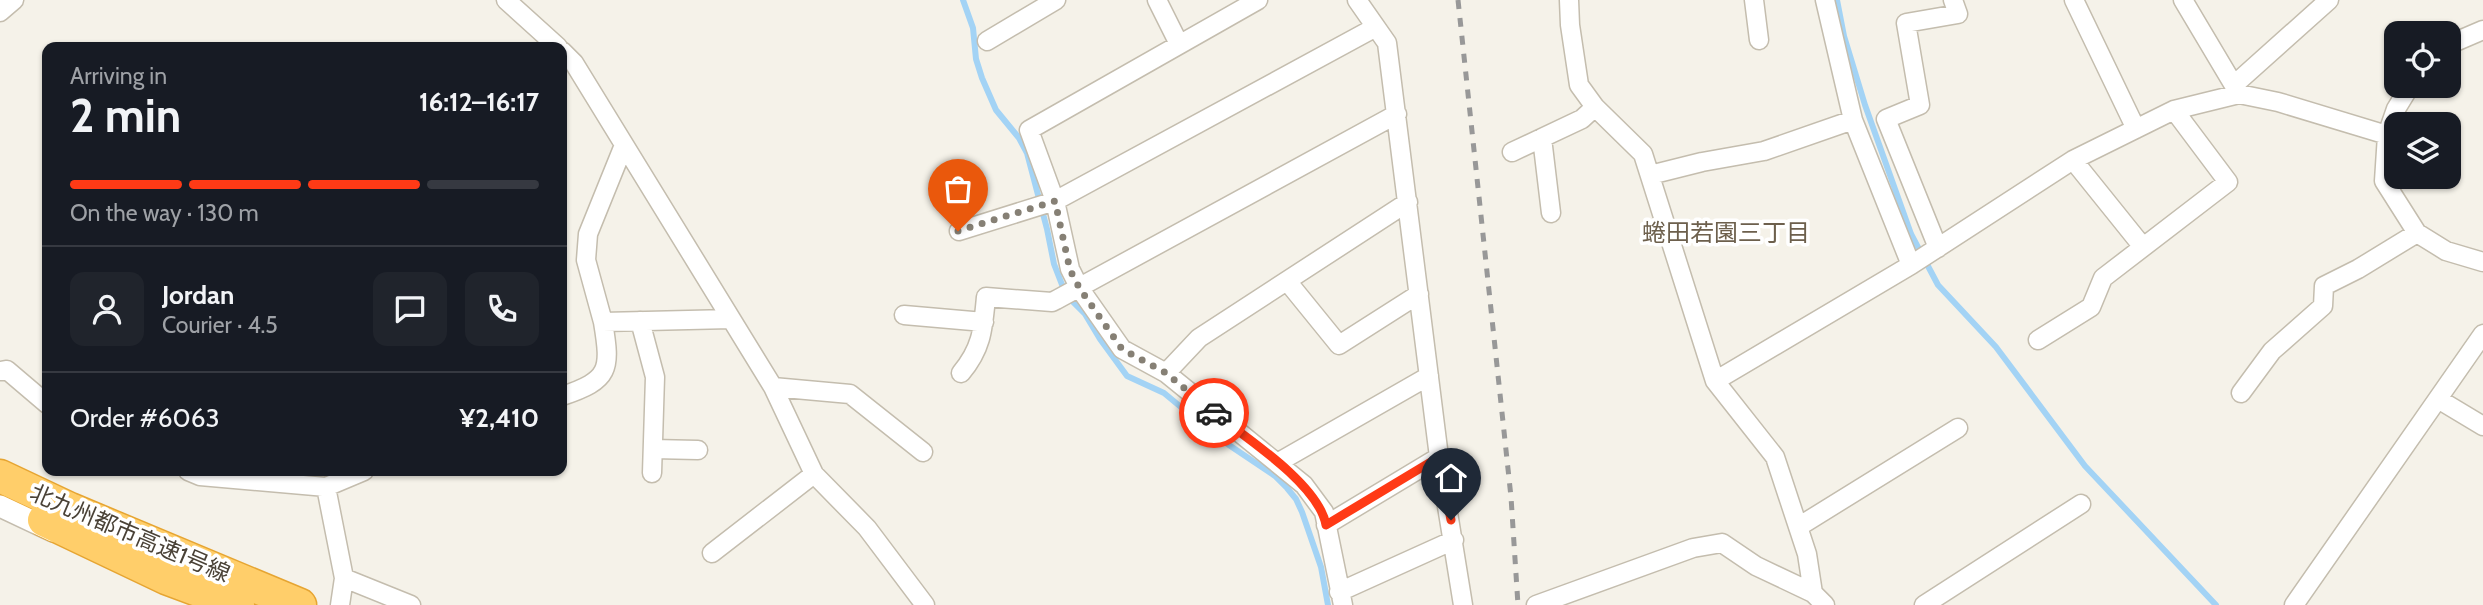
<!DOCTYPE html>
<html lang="en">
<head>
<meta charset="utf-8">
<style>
  body { margin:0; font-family:Cabin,"Noto Sans JP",sans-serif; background:#20242c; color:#f1f3f6; height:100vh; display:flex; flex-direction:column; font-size:26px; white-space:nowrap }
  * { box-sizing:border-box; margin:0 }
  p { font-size:23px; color:#9ea1a6 }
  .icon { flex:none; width:38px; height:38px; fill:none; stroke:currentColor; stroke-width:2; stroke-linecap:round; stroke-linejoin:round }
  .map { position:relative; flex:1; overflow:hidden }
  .drawer { position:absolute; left:42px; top:42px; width:525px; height:434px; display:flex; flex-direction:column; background:#171b24; border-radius:14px; box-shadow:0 2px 5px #0004 }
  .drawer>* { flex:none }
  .tools { position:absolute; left:2384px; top:21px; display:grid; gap:14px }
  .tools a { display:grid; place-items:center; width:77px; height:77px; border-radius:14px; background:#171b24; box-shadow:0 2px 5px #0004; font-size:35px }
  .pin { position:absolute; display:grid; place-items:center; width:60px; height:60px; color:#fff; margin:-72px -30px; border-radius:50% 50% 50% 0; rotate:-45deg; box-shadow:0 0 7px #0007 }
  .pin .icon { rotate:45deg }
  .courier { position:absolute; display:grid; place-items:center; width:70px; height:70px; margin:-35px; border:5px solid #ff3a16; border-radius:50%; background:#fff; color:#222; box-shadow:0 2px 9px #0007 }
  .summary em { font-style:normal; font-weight:700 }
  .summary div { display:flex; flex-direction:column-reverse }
  .summary { display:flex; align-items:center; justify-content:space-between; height:119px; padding:0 28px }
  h1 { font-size:46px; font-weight:700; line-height:52px }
  .bar { display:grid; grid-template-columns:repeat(4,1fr); gap:10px 7px; align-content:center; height:84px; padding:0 28px }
  .bar i { height:9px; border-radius:5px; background:#363941 }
  .bar .current { background:#ff3a16 }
  .bar p { grid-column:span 4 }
  .line { display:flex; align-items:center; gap:18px; padding:0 28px; border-top:2px solid #363941 }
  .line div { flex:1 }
  .round { display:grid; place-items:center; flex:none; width:74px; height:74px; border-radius:14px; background:#20242c }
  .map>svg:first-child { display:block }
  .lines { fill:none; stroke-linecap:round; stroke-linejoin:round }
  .stream { stroke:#a3d3f5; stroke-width:6 }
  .minor-casing { stroke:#c4bdae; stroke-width:21 }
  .tertiary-casing { stroke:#c4bdae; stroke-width:24 }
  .motorway-casing { stroke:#e6a532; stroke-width:35 }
  .minor { stroke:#fff; stroke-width:18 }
  .tertiary { stroke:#fff; stroke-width:21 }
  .motorway { stroke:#ffce6a; stroke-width:32 }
  .rail { stroke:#989898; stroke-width:5; stroke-dasharray:9 9; stroke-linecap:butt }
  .done { stroke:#868075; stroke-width:7; stroke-dasharray:0 12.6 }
  .route { stroke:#ff3a16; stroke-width:9 }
  .labels { text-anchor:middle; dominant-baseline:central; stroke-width:7; stroke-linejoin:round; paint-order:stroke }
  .street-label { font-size:23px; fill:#4a4237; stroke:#fff }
  .neighbourhood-label { font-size:24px; fill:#6d604d; stroke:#fff }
</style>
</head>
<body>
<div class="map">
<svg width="2483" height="605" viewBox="0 0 2483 605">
  <rect width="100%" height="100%" fill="#f5f2e9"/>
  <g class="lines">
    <!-- stream -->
    <path class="stream" d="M963,0l10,28 3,31 6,19 14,32 23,28 8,15 20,76 7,35 12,31 19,19 15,25 27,37 37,17 53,44 58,39 12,12 9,11 6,13 19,55 7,38
      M1837,0l7,36 21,69 46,129 27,51 58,62 89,119 131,139"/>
    <!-- minor casing -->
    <g class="minor-casing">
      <path id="minor" d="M506,0l52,47
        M1157,0l22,44
        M1258,0l-229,130 26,71 15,68 10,20 42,60 44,24 138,112 20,27 19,93
        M1357,0l30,43 52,414 24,148
        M1569,0l1,25 9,60 16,22 48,47 72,227 60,76 32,97 6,39
        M1754,0l5,40
        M1825,0l28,120 58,145
        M2074,0l62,129
        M2183,0l56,94
        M0,12l14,-12
        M987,41l69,-41
        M2448,45l35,-15
        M562,51l12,12 199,324 41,87 53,54 58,77
        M2234,85l95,-85
        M2410,86l-14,23 -9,26 -3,46 33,52 29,18 37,11
        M1542,138l9,75
        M1512,152l70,-33 13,-12
        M2073,160l70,87
        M1650,175l52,-13 62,-11 89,-31
        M959,231l96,-30 321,-174
        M1938,248l-52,-129 34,-14 -14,-82 52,-9 -5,-14
        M1287,281l52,64 80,-51
        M904,315l80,7
        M640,321l15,56 -3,96
        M603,322l-17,-62 2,-26 36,-89
        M2038,340l53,-33 12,-29 125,-96 -54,-72
        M0,371l7,-1 40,34
        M961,373c21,-25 22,-44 25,-76l66,5 4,-2 341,-186
        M1166,373l33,-35 209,-136
        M1715,381l196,-116 162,-105 101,-50 65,-16 39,8 109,33
        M773,387l77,7 73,58
        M2241,393l31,-42 51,-45 1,-20 34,-17 59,-36
        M562,396c48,-16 49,-26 41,-74l128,-3
        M2438,399l45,27
        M653,449l45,1
        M1277,463l152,-87
        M188,471l12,5 126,11 38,-16
        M326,487l18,91 -4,27
        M1326,525l113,-68
        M1798,527l160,-99
        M712,553l102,-79
        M344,578l67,27
        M1339,592l115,-52
        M1536,605l157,-57 29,-5 34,23 57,27 12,12
        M1924,605l157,-101
        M2294,605l189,-271"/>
    </g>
    <!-- tertiary casing -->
    <g class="tertiary-casing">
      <path id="tertiary" d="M0,506l53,25"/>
    </g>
    <!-- motorway casing -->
    <g class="motorway-casing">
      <path id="motorway" d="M0,476l70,33 230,96
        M44,520l122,58 72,27"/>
    </g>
    <!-- minor -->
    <use href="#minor" class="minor"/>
    <!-- tertiary -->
    <use href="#tertiary" class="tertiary"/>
    <!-- motorway -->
    <use href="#motorway" class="motorway"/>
    <!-- rail -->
    <path class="rail" d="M1458,0l53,497 7,108"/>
  </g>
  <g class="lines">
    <!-- done -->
    <path class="done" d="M958,231l97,-30 15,69 10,19 42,60 44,24 48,40"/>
    <!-- route -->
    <path class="route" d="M1214,413c33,25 105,72 112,112l113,-68 12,63"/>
  </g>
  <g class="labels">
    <!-- street labels -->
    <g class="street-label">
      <text transform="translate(130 533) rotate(23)">北九州都市高速1号線</text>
    </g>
    <!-- neighbourhood labels -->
    <g class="neighbourhood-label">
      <text x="1726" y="232">蜷田若園三丁目</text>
    </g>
  </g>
</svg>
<div class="tools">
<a><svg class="icon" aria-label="locate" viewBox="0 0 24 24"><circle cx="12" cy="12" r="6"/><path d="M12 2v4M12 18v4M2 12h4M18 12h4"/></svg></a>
<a><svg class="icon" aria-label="layers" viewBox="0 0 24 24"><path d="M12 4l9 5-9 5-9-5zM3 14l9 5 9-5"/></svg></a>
</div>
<div class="pin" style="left:958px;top:231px;background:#ea580c"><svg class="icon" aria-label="bag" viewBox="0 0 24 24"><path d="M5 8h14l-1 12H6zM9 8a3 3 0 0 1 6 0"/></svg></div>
<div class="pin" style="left:1451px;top:520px;background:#1f2937"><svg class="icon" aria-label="home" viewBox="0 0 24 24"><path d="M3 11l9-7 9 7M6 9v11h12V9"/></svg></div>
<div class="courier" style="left:1214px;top:413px"><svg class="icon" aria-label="car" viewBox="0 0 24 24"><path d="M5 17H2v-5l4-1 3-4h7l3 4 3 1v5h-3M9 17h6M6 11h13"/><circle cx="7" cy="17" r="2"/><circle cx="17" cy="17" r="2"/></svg></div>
<section class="drawer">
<div class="summary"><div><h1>2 min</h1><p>Arriving in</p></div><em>16:12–16:17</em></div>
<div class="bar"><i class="current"></i><i class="current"></i><i class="current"></i><i></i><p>On the way · 130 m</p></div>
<div class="line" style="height:126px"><a class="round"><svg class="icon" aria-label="person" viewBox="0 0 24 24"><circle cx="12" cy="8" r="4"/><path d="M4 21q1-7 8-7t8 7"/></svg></a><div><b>Jordan</b><p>Courier · 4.5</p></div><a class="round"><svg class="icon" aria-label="chat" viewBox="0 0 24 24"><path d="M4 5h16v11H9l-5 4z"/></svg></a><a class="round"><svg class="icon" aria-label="phone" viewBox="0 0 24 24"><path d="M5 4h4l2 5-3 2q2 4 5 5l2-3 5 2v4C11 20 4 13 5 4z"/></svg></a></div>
<div class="line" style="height:91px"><div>Order #6063</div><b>¥2,410</b></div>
</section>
</div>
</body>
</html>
